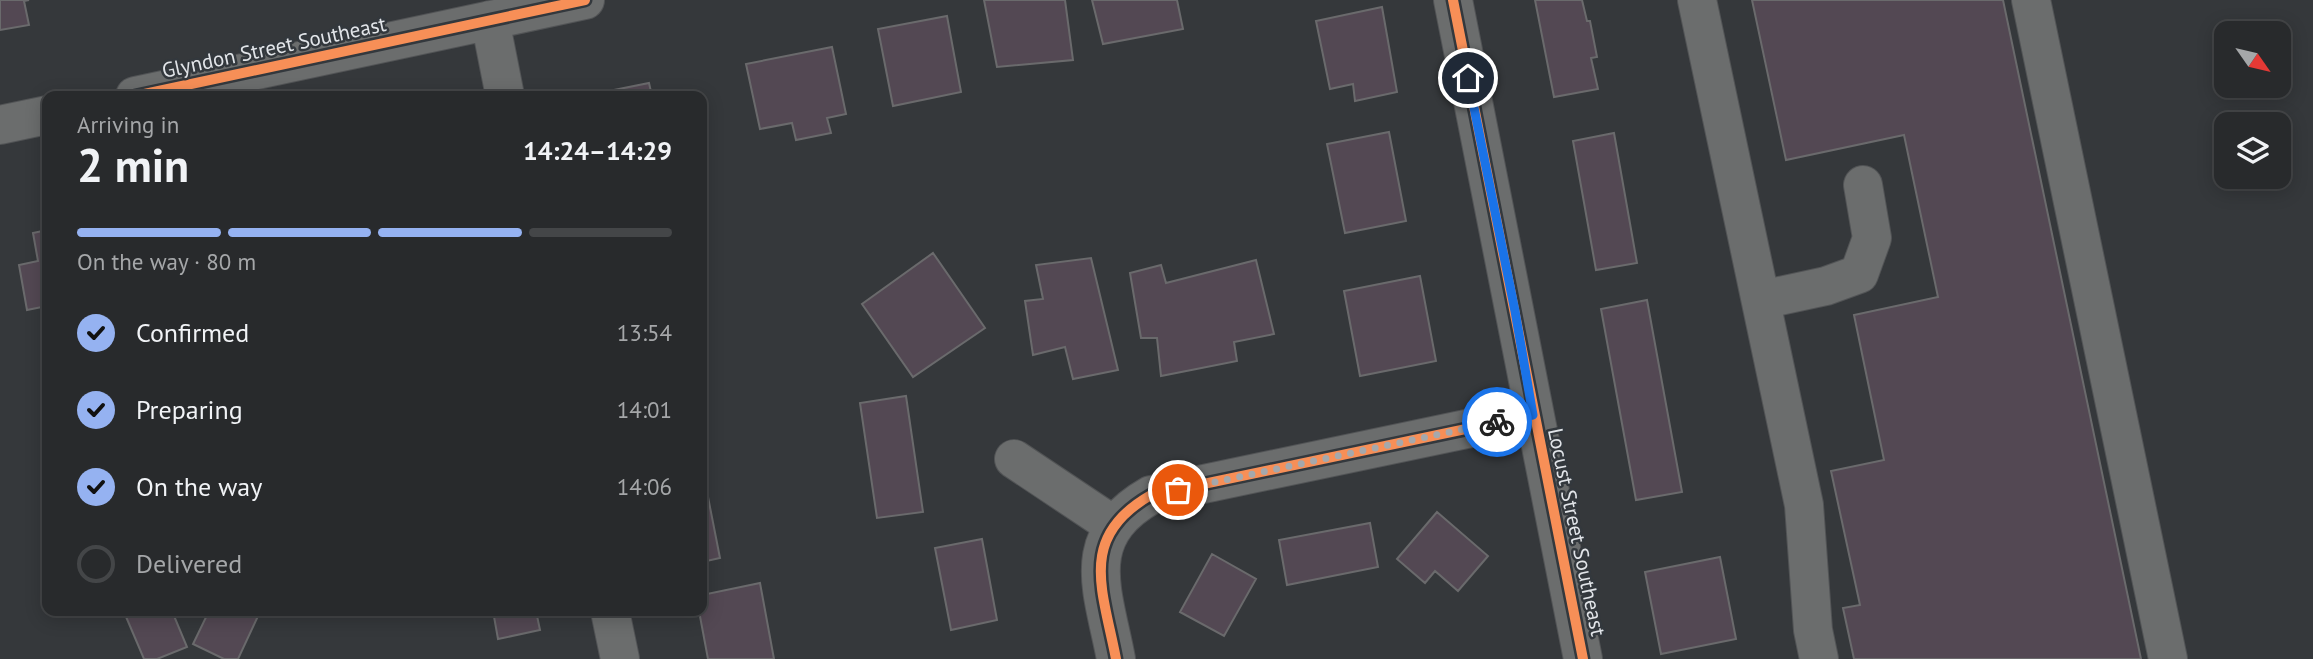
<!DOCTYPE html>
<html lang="en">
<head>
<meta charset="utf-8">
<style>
  body { margin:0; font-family:"PT Sans",sans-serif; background:#343638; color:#f1f3f6; height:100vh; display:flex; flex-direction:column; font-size:26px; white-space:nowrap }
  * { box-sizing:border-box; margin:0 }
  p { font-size:23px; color:#a5a7a9 }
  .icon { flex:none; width:38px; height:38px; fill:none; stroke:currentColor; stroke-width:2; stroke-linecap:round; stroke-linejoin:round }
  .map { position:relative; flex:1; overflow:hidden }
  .sheet { position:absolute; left:42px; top:91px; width:665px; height:525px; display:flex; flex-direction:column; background:#282a2c; border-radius:14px; box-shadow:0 4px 18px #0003,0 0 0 2px #444648 }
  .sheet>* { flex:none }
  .needle { width:46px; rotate:124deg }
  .buttons { position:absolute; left:2214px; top:21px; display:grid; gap:14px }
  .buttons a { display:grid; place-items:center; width:77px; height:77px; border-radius:14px; background:#282a2c; box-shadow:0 4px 18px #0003,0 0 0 2px #444648; font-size:35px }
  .pin { position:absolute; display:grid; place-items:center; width:60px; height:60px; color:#fff; margin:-30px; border:4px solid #fff; border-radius:50%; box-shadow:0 2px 7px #0007 }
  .courier { position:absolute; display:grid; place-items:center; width:70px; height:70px; margin:-35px; border:5px solid #1a73e8; border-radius:50%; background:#fff; color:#222; box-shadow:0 2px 9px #0007 }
  .head em { font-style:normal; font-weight:700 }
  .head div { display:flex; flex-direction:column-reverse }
  .head { display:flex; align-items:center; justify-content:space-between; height:119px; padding:0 35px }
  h1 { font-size:46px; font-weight:700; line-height:52px }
  .bar { display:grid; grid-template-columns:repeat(4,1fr); gap:10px 7px; align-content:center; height:84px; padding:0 35px }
  .bar i { height:9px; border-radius:5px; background:#444648 }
  .bar .on { background:#95b2f1 }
  .bar p { grid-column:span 4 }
  ol { padding:0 35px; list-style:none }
  li { display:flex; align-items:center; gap:21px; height:77px }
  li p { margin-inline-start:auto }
  li .icon { padding:7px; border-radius:50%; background:#95b2f1; color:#111; stroke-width:4 }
  li:last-child { color:#a5a7a9 }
  li i { width:38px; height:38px; border:4px solid #444648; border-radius:50% }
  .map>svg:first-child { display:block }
  .building { fill:#534853; stroke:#6a6a6c; stroke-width:2 }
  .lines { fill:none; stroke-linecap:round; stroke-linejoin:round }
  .minor-casing { stroke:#525456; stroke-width:40 }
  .minor { stroke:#6b6d6d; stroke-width:38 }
  .cycleway-casing { stroke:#33383d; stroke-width:15 }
  .cycleway { stroke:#f78f57; stroke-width:10 }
  .done { stroke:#a5a8ac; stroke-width:7; stroke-dasharray:0 12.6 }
  .route { stroke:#1a73e8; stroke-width:9 }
  .labels { text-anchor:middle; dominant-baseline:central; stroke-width:5; stroke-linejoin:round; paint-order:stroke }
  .street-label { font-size:21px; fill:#e2e5e9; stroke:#33383d }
</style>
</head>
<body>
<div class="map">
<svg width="2313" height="659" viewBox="0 0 2313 659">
  <rect width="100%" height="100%" fill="#35383b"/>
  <!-- building -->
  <path class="building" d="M0,0h29l-5,1 5,24 -29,5z
    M984,0h81l8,60 -76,7z
    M1092,0h85l6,29 -80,15z
    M1535,0h47l5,21h3l7,36 -6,1 7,31 -44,8z
    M1752,0h251l138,659h-287l-11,-51 17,-3 -29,-134 53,-11 -30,-145 84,-18 -34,-162 -118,25z
    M1382,7l15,85 -42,9 -2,-17 -23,5 -14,-68z
    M947,16l14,76 -68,14 -15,-77z
    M832,47l14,67 -19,4 4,15 -35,7 -4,-17 -32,6 -14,-65z
    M649,83l3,13h-68z
    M1389,132l17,89 -61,12 -18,-89z
    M1614,133l23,130 -41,7 -23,-129z
    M47,230v76l-20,4 -8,-45 19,-4 -5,-28z
    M933,253l52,75 -72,49 -51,-73z
    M1091,258l27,112 -45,9 -8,-32 -32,8 -8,-54 18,-2 -7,-34z
    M1256,260l18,74 -40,8 3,19 -76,15 -4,-38h-16l-11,-65 31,-8 5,18z
    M1420,276l16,85 -76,15 -16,-85z
    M1647,300l35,192 -46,8 -35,-191z
    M906,396l17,116 -46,6 -17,-115z
    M708,497l12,61 -18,4v-64z
    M1437,512l51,44 -30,35 -23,-20 -10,12 -28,-24z
    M1370,523l8,44 -91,18 -8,-45z
    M982,539l15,81 -46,10 -16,-82z
    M1212,554l44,25 -32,57 -44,-24z
    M1720,557l16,82 -75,15 -16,-82z
    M760,583l14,76h-66l-9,-48h3v-16z
    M127,611h45l15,36 -30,12h-13l-20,-47z
    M209,611h43l7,3 -21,45h-14l-31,-15z
    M493,611h43l4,19 -42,9z"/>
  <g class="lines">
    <!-- minor casing -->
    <g class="minor-casing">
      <path id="minor" d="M1453,0l130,659
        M1697,0l107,505 9,125 6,29
        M2031,0l137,659
        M490,20l15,76
        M135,96l450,-96
        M0,125l47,-10
        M1761,300l65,-14 33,-12 13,-36 -9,-53
        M1014,459l99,66
        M610,611l10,48
        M1116,659c-13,-69 -39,-122 35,-164l382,-80"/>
    </g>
    <!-- minor -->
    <use href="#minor" class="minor"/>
    <!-- cycleway casing -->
    <g class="cycleway-casing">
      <path id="cycleway" d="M1453,0l130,659
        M135,96l450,-96
        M1116,659c-13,-69 -39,-122 35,-164l382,-80"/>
    </g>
    <!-- cycleway -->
    <use href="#cycleway" class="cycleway"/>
  </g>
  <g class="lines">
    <!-- done -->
    <path class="done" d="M1178,490l319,-68"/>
    <!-- route -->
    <path class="route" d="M1468,78l47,233 18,104 -36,7"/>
  </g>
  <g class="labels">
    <!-- street labels -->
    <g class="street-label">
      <text transform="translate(274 47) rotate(-12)">Glyndon Street Southeast</text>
      <text transform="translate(1577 532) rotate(78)">Locust Street Southeast</text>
    </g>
  </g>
</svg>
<div class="buttons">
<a><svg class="needle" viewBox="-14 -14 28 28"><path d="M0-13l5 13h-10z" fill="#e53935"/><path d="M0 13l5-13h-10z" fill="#a5a7a9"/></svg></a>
<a><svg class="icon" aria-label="layers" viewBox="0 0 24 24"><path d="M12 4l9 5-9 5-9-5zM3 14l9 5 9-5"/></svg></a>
</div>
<div class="pin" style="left:1178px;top:490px;background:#ea580c"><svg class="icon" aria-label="bag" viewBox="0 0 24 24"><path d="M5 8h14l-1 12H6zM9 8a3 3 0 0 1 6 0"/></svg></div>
<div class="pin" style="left:1468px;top:78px;background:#1f2937"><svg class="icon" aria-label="home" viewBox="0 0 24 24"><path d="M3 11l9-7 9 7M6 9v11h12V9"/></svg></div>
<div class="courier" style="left:1497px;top:422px"><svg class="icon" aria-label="bike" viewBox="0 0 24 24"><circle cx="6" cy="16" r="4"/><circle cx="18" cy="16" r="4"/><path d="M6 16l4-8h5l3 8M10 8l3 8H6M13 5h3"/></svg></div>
<section class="sheet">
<div class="head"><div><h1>2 min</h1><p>Arriving in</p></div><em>14:24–14:29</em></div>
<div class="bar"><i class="on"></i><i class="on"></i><i class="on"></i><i></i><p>On the way · 80 m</p></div>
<ol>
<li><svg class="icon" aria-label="check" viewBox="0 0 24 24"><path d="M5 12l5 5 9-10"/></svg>Confirmed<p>13:54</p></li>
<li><svg class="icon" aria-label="check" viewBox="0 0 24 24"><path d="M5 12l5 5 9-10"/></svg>Preparing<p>14:01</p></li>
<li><svg class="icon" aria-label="check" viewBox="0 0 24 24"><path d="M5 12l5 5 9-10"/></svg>On the way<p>14:06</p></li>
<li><i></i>Delivered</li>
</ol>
</section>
</div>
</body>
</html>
